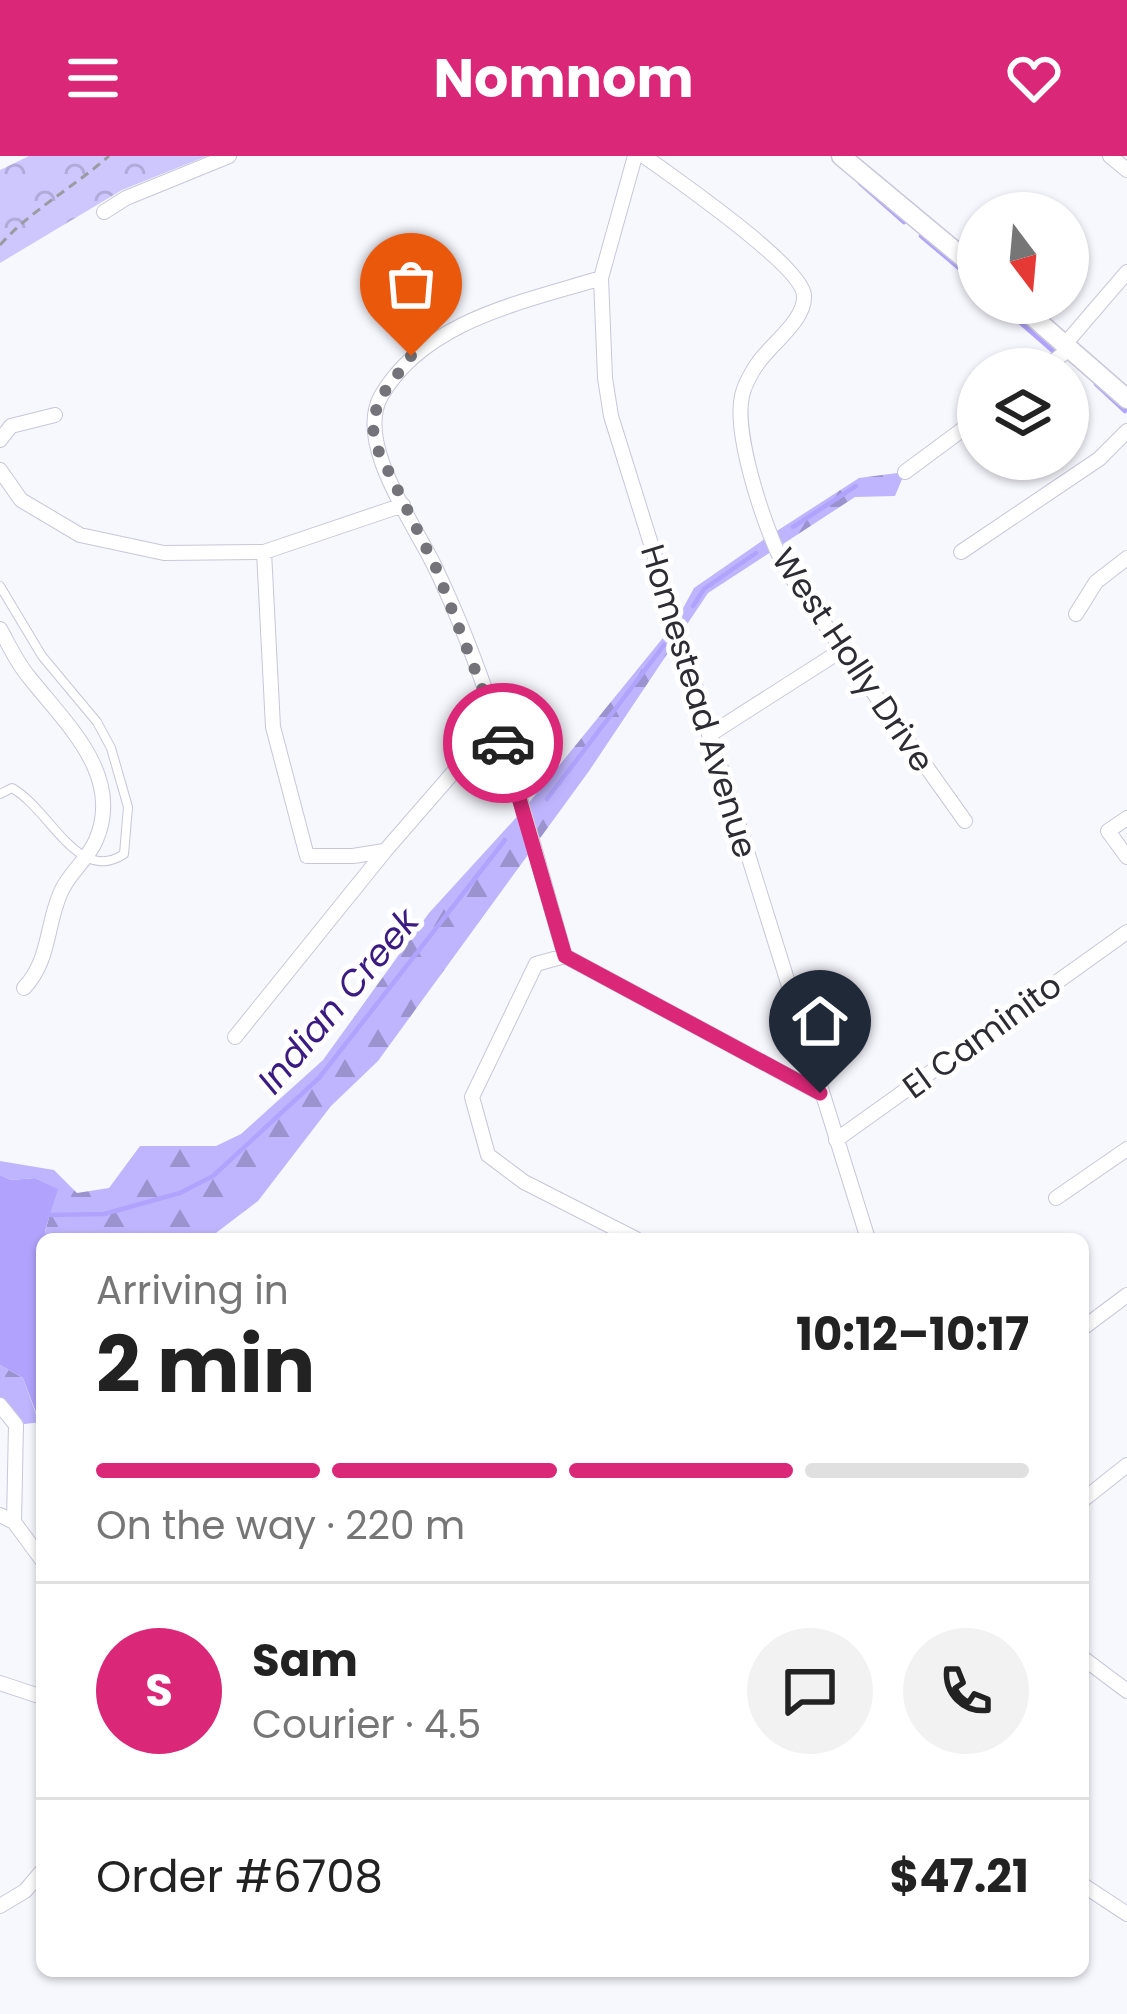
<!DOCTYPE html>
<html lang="en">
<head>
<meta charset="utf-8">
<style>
  body { margin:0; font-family:Poppins,sans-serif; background:#f2f2f2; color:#222; height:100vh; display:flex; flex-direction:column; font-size:45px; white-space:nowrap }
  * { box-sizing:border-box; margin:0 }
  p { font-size:39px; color:#767676 }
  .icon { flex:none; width:66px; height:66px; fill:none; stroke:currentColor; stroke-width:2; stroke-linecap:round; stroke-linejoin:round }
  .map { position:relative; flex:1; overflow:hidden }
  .panel { position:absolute; left:36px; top:1077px; width:1053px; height:744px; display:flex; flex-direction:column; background:#fff; border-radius:18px; box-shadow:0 3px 9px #0004 }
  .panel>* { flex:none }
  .needle { width:78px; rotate:164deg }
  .buttons { position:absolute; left:957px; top:36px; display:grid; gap:24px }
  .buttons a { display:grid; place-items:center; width:132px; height:132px; border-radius:50%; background:#fff; box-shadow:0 3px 9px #0004; font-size:60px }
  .pin { position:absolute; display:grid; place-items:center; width:102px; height:102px; color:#fff; margin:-123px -51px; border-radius:50% 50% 50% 0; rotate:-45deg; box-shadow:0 0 12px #0007 }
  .pin .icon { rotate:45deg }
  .courier { position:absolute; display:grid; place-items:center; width:120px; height:120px; margin:-60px; border:9px solid #db2777; border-radius:50%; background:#fff; color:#222; box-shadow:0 3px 15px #0007 }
  .summary em { font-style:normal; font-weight:700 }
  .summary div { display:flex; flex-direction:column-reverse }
  .summary { display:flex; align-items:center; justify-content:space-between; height:204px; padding:0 60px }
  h1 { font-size:78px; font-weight:700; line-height:90px }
  .bar { display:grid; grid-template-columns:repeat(4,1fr); gap:18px 12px; align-content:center; height:144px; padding:0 60px }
  .bar i { height:15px; border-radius:9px; background:#e0e0e0 }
  .bar .on { background:#db2777 }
  .bar p { grid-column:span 4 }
  .line { display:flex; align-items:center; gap:30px; padding:0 60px; border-top:3px solid #e0e0e0 }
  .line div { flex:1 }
  .round { display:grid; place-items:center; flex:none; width:126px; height:126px; border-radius:63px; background:#f2f2f2 }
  header { display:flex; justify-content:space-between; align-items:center; height:156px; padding:0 60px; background:#db2777; color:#fff; font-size:54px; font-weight:700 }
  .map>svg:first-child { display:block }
  .forest { fill:url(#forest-firs) }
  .park { fill:url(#park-crowns) }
  .water { fill:#b1a3fd }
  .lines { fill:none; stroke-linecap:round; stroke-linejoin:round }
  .stream { stroke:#b1a3fd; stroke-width:4.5 }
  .lane-casing { stroke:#c8c7d8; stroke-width:10 }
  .street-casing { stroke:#c8c7d8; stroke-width:16 }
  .secondary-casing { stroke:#c8c7d8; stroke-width:21 }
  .path { stroke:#9a9aa0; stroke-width:3; stroke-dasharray:9 6; stroke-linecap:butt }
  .lane { stroke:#fff; stroke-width:8 }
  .street { stroke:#fff; stroke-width:14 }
  .secondary { stroke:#fff; stroke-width:18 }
  .done { stroke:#737379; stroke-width:12; stroke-dasharray:0 21.6 }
  .route { stroke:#db2777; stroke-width:15 }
  .labels { text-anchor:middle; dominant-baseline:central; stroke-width:10; stroke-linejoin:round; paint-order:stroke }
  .street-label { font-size:33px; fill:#2c2c32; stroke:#fff }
  .water-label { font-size:36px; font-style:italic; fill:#3b1a81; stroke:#fff }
</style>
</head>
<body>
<header><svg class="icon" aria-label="menu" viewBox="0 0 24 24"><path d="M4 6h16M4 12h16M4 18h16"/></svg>Nomnom<svg class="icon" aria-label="heart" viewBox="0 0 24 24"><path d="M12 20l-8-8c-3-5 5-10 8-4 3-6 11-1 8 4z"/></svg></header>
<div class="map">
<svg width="1127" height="1858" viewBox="0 0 1127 1858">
  <defs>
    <pattern id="forest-firs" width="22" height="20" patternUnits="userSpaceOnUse" patternTransform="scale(3)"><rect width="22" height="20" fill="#bfb5fe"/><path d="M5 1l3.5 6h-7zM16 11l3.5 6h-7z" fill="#9b93ce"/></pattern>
    <pattern id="park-crowns" width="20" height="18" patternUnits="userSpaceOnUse" patternTransform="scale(3)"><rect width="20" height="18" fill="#cdc7fd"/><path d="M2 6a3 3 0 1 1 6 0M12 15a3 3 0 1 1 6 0" fill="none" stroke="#b0abd9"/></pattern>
  </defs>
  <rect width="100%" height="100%" fill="#f7f7fe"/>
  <!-- forest -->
  <path class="forest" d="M905,316l-10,24 -40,1 -147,96 -119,178 -211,290 -47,45 -73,95 -50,38h-161l-2,-7 12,-43 -22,-11 -24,2 -11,-5v-14l54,9 23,23 32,-5 31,-42h76l25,-12 82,-74 106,-147 94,-103 152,-187 19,-35 75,-52 90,-58z
    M0,1209l23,13 13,36 6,1v7l-26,3 -16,-20z"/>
  <!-- park -->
  <path class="park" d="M29,0h178l-85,34 -122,73v-93z"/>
  <!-- water -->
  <path class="water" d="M0,1019l11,5 24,-2 23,11 -13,42 2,8h-5v176h-5l-14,-37 -23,-13z"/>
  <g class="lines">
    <!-- stream -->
    <path class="stream" d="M860,27l44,39
      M921,80l57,48
      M998,147l55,48
      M1096,228l29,27
      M793,371l63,-41
      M693,450l11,-17 52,-36
      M547,643l117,-154
      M47,1059l57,-1 76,-21 33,-17 106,-98 186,-238"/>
    <!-- lane casing -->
    <g class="lane-casing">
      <path id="lane" d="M0,430l42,70 55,66 14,26 17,59 -4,47c-46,31 -74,-45 -112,-66l-12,6"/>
    </g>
    <!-- street casing -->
    <g class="street-casing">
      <path id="street" d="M635,0l-34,122 4,100 6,38 257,823
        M644,0c29,21 157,109 160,139 2,25 -33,49 -46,68 -6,8 -14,23 -16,33 -9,39 26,145 47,178l176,247
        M1110,0l17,14
        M104,56l22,-14 103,-42
        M601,122c-77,24 -176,42 -220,118 -26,47 32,126 53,169 60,124 93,260 131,391l-29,8 -64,133 16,58 36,27 112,57
        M1066,187l61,-71
        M1043,213l28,-21
        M0,284l11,-14 44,-11
        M0,314l21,30 59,35 84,18 100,-1 139,-47
        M905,316l73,-54
        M264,396l9,175 34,129h46l31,-5
        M961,396l138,-93 28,-28
        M1076,458l20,-32 31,-24
        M0,473c9,16 17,34 29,48 36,46 95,98 67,163 -8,20 -28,33 -36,54 -14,33 -10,66 -36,94
        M709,579l133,-85
        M1127,662l-19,13 19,26
        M565,800l255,137
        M235,881l150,-186 112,-129
        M836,984l291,-208
        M1056,1042l71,-49
        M1083,1172l44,-33
        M0,1249l16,20 -2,97
        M1083,1344l44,-35
        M0,1359l14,7 28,38
        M1083,1502l44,33
        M0,1527l42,14
        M1083,1729l44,29
        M0,1750l25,-15 17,-20"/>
    </g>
    <!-- secondary casing -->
    <g class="secondary-casing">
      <path id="secondary" d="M841,0l137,114
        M1017,147l110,96"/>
    </g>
    <!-- path -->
    <path class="path" d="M0,89c31,-35 74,-58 109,-89"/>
    <!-- lane -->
    <use href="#lane" class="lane"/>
    <!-- street -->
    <use href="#street" class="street"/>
    <!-- secondary -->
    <use href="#secondary" class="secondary"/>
  </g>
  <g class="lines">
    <!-- done -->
    <path class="done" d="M411,200l-31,42 -8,25 4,23 60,122 67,175"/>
    <!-- route -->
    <path class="route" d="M503,587l62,213 255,137"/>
  </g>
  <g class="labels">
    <!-- street labels -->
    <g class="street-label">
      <text transform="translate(853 504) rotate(56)">West Holly Drive</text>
      <text transform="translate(699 545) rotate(73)">Homestead Avenue</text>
      <text transform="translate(982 880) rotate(-36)">El Caminito</text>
    </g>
    <!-- water labels -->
    <g class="water-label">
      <text transform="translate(338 845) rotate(-50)">Indian Creek</text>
    </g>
  </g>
</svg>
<div class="buttons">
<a><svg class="needle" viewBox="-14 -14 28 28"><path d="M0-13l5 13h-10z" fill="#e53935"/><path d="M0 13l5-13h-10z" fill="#767676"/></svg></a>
<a><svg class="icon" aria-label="layers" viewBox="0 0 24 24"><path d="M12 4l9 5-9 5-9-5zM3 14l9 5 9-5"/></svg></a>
</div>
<div class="pin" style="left:411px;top:200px;background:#ea580c"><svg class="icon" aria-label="bag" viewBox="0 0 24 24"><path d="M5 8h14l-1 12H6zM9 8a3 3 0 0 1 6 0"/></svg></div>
<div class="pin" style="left:820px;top:937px;background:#1f2937"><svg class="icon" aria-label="home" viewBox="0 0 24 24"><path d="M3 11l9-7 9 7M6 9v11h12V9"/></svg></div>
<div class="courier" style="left:503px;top:587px"><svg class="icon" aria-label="car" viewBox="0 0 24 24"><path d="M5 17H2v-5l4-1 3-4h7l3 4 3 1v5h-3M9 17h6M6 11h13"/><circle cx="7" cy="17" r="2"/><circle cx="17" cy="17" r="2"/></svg></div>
<section class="panel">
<div class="summary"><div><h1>2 min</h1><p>Arriving in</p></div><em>10:12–10:17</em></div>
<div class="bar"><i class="on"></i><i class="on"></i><i class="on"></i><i></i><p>On the way · 220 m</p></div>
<div class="line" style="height:216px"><b class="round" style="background:#db2777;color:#fff">S</b><div><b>Sam</b><p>Courier · 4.5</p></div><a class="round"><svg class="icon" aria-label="chat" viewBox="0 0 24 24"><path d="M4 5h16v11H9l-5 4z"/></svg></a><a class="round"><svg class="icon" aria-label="phone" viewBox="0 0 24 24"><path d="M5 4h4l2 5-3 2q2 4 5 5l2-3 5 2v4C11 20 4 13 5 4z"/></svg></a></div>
<div class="line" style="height:156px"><div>Order #6708</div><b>$47.21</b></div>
</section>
</div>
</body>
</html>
